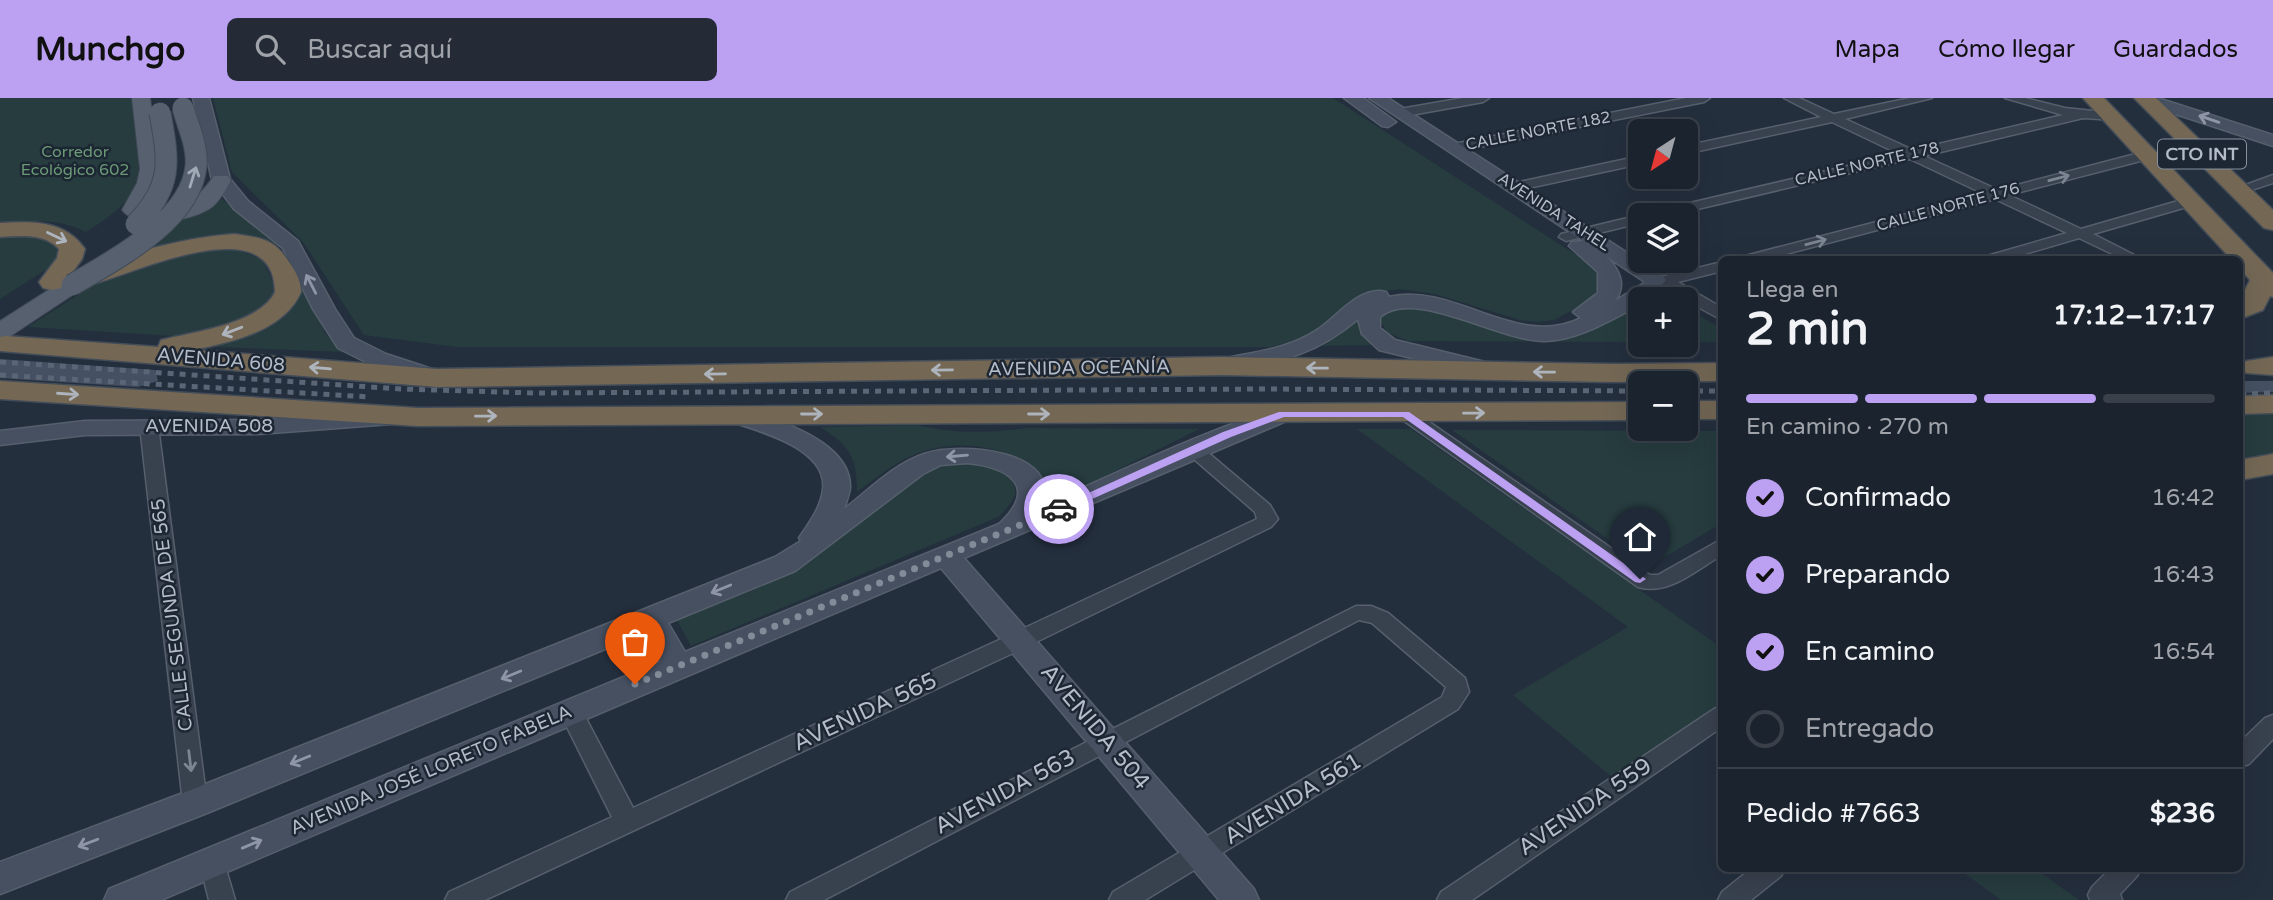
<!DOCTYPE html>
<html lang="es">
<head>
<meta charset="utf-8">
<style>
  body { margin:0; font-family:"Varela Round",sans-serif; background:#242b36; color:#f1f3f6; height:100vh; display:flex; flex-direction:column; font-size:26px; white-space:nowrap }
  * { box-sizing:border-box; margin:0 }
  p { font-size:23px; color:#a0a4aa }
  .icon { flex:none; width:38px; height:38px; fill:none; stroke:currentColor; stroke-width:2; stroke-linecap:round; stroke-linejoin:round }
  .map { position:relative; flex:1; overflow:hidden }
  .panel { position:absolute; left:1718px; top:158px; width:525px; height:616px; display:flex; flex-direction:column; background:#1b232e; border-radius:10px; box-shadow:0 7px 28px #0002,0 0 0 2px #39404a }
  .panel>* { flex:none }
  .needle { width:46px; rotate:216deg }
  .tools { position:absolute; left:1628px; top:21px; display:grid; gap:14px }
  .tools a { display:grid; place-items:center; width:70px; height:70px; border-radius:10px; background:#1b232e; box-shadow:0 7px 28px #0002,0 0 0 2px #39404a; font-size:35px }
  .pin { position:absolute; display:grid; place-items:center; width:60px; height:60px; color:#fff; margin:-72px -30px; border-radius:50% 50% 50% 0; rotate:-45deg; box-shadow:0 0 7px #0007 }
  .pin .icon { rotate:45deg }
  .courier { position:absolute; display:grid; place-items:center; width:70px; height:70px; margin:-35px; border:5px solid #bca0f2; border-radius:50%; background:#fff; color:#222; box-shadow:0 2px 9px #0007 }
  .headline em { font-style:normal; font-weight:700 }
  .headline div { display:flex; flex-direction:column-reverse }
  .headline { display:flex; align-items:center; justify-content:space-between; height:119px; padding:0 28px }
  h1 { font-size:46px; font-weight:700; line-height:52px }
  .bar { display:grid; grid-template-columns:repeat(4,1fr); gap:10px 7px; align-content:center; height:84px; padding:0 28px }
  .bar i { height:9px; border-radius:5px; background:#39404a }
  .bar .selected { background:#bca0f2 }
  .bar p { grid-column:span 4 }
  .line { display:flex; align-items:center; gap:18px; padding:0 28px; border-top:2px solid #39404a }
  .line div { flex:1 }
  ol { padding:0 28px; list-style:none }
  li { display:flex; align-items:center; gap:21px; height:77px }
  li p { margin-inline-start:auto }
  li .icon { padding:7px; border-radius:50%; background:#bca0f2; color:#111; stroke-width:4 }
  li:last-child { color:#a0a4aa }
  li i { width:38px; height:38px; border:4px solid #39404a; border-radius:50% }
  header { display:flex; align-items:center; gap:42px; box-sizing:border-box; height:98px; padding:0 35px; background:#bca0f2; color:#111 }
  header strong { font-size:33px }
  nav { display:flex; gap:38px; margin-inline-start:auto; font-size:24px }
  .search { width:490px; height:63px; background:#242b36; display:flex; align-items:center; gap:18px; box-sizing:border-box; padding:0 24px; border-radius:10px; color:#a0a4aa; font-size:26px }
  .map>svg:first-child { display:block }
  .green { fill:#263c3f }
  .building { fill:#455162 }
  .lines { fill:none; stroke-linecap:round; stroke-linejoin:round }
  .street-casing { stroke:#565f6c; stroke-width:3 }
  .secondary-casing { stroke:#565f6c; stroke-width:3 }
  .primary-casing { stroke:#414a57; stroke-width:2 }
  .highway-casing { stroke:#434c59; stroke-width:3 }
  .street { fill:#38414e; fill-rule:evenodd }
  .secondary { fill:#465061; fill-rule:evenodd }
  .primary { fill:#56606e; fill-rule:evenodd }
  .highway { fill:#746855; fill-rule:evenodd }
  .rail { stroke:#5a6575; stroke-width:5; stroke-dasharray:6 6; stroke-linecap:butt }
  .primary-bridge-casing { stroke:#414a57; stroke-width:23; stroke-linecap:butt }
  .primary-bridge { stroke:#56606e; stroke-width:21 }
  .oneway { stroke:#8e96a5 }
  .oneway2 { stroke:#a1aab7 }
  .oneway3 { stroke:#7c8592 }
  .oneway4 { stroke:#aeb4bd }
  .route { fill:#bca0f2 }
  .done { stroke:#828b98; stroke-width:7; stroke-dasharray:0 12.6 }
  .labels { text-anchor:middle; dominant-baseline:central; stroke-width:5; stroke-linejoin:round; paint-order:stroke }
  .far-street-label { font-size:16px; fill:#b4bcc9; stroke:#1d2633 }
  .far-park-label { font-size:16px; fill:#6b9a76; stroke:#1d2633 }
  .shield { fill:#1d2633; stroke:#878f9c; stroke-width:2 }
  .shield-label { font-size:18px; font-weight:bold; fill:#b4bcc9 }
  .street-label { font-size:19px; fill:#b4bcc9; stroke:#1d2633 }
  .near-street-label { font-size:23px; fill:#b4bcc9; stroke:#1d2633 }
</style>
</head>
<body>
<header>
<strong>Munchgo</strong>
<div class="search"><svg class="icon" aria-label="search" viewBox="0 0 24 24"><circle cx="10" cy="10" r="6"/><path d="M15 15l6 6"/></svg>Buscar aquí</div>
<nav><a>Mapa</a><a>Cómo llegar</a><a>Guardados</a></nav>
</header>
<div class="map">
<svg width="2273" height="802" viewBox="0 0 2273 802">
  <rect width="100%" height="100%" fill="#242f3e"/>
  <!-- green -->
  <path class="green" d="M0,0h132c0,37 21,79 -11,108 -10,10 -23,18 -35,26 -26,-14 -57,-11 -86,-10z
    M213,0h1120l262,169 7,8 2,12 -9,11 -41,22 -17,2 -17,-2 -85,-26 -35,-5 -38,5 -46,40 -45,13h-814l-93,-12 -61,-93 -71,-70z
    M222,101l59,47c-47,-13 -97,-6 -144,6l41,-32 27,-7z
    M0,136c20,1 42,-1 58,13v10l-8,10 -50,32z
    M235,151l27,10 14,29c-9,36 -71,45 -102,48l-146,-9 68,-44 97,-33z
    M298,180l27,55 19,19 -149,-6 31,-8z
    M1404,207l163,33 73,-32v36l-232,-1 -20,-8 -8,-12 1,-5z
    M1685,209l37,22v13h-37z
    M1361,213l19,34 -67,1z
    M2273,313v43l-33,7v-49z
    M917,327c36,9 73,8 110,3l172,1 -154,77c-2,-58 -79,-70 -124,-54 -24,8 -43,25 -64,40 0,-35 -8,-47 -37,-65z
    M1357,331h54l311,219v57l-110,72 -99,-82 115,-68z
    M1452,332l270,1v92l-74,44z
    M977,363c32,13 56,25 21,56l-307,129 -14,-26 98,-43 150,-106 16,-7z
    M1957,770h77l45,32h-78z"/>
  <!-- building -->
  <path class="building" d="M0,261l155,11 3,11 -20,6 -138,-9z
    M2240,283h33v11l-31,1z"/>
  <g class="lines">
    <!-- street casing -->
    <g class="street-casing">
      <path id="street" d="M1463,0h26l-6,4 -83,15 -6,-4 6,-4z
        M1686,0h24l-6,4 -250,50 -6,-4 6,-4z
        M1784,0h15l35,16 76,-16h22l-87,21 68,31 150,-35 -58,-17h20l40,10 47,5 6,4 -2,3 -33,-2 -159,38 74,34 149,-39 5,1v6l-143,37 72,34 111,-32 7,4 -2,3 -104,30 49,25h-19l-44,-21 -71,21h-23l2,-3 80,-23 -72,-34 -228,60h-24l2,-3 239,-62 -74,-35 -238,56h-23l7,-4 243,-57 -67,-32 -147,32v-8l136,-29z
        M1640,58v8l-125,27 -7,-4 7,-4z
        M2273,77v8l-34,11 -7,-4z
        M1640,117v8l-74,18 -7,-4 2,-3z
        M1722,164v9l-44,11 44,26v12l-74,-40 3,-3 14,-1z
        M1406,311l6,1 238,165h8l64,-36v16c-26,15 -53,41 -84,32l-238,-169 -3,-4z
        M149,323l9,5 49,377 -3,7 -9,3 -9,-3 -3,-7 -43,-377z
        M1193,346l6,1 71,60 8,14 -7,8 -243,119 -543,254h-40l4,-8 163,-75 -53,-106 4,-6 8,-3 8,3 54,103 379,-174 245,-115 -2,-7 -68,-59 -3,-4z
        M1356,508h15l17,7 77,65 4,14 -11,17 -313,191h-36l4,-8 329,-195 4,-10 -74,-64 -13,-3 -535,280h-38l4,-8z
        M1722,608v21l-250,173h-35l4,-8 273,-183z
        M2273,617v24l-24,25 -9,3v-25l25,-24z
        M212,751l9,3 14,48h-26l-10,-40 4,-8z
        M1752,770h33l-4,8 -30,24h-33l4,-8z
        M2111,770h30l-4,8 -17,18 2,6h-32l-2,-5 4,-8z"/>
    </g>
    <!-- secondary casing -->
    <g class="secondary-casing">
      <path id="secondary" d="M193,0h16l21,81 18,22 50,40 37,68 19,29 32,16 55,18 4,5 -4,5h-16l-55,-18 -32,-16 -25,-39 -30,-61 -49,-39 -22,-29z
        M1344,0h19l33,24 -8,5 -6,-1z
        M1369,0h19l275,178 3,4 -16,19h-10v6c-30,15 -61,35 -95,36 -45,1 -131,-54 -165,-24v11l15,12 94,23 3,5 -3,5 -8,2 -102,-25 -17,-16 -4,-15c-44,37 -77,42 -132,53l-8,-2 -3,-5 3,-5c34,-8 69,-10 99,-30 20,-13 43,-45 69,-38l3,5c67,-15 126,53 192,21l-8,-6 25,-19v-21l-29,-26 3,-4 11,-1zM1606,158l39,26 -1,1 -29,18c12,-16 4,-32 -9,-45z
        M2158,0l115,37v11l-134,-44 -2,-3z
        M731,309c37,9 121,32 119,81 -1,7 -4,15 -6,21 25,-19 50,-45 80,-55 34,-12 141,-5 117,53 38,-17 223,-105 250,-98l3,5 -3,5 -327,139 290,331 5,11h-40l-278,-332 -780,332h-57l5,-11 551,-227 -16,-29 -437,180 -207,81v-32l183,-69 592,-236 26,-16 -2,-3c10,-15 22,-30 24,-49 5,-42 -70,-60 -101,-70l-3,-5 3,-5zM967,365c41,4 73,23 32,61l-314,128 -17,-29 127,-52 128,-97 18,-9z
        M382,314l9,2 3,5 -3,5 -133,10 -173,1 -85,10v-14l85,-10 173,-1z"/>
    </g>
    <!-- primary casing -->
    <g class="primary-casing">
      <path id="primary" d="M132,0h18l10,71 -3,14 -12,24c33,9 51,-6 69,-31h14l3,4c-5,9 -11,21 -19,27 -18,14 -75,24 -90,3l15,-27 3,-14z
        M72,180l8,2 4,5 -4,5 -71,47 -9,2v-18l64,-41z"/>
    </g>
    <!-- highway casing -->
    <g class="highway-casing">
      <path id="highway" d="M2083,0h21l169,175v24l-3,-1 -7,14 -23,9v-19l10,-20 -10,-11v-10h-9z
        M2134,0h22l117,112v20l-9,-2z
        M0,125c32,-2 65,-3 85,26l-3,10 -21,29 -9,2 -9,-2 -4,-6 18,-24 2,-9c-15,-16 -38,-13 -59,-12z
        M234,136c29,4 41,5 57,31 6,9 10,17 10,27 -17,39 -69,50 -107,58l243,19 785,-12 390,7 110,-1v18l-110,1 -390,-7 -785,12 -437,-36v-14l5,-1 153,11 3,-7c31,-8 99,-16 114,-48 -1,-86 -142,-18 -182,-8l-9,-2 -4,-6 4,-6c48,-18 98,-32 150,-36z
        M2273,259v18l-27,-2 -4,-6 4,-6z
        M0,283l418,27 1222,-6v18l-1222,6 -418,-27z
        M2273,297v18l-33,1v-18z
        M1685,303h37v18h-37z
        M2273,356v20l-33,6v-20z"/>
    </g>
    <!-- street -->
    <use href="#street" class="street"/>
    <!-- secondary -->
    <use href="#secondary" class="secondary"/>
    <!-- primary -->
    <use href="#primary" class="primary"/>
    <!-- highway -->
    <use href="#highway" class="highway"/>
    <!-- rail -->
    <path class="rail" d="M0,264l401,27 133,4 730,-4 376,2
      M0,277l370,22
      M1685,293h37
      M2240,296l33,-1"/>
    <!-- primary-bridge casing -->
    <g class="primary-bridge-casing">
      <path id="primary-bridge" d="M136,126c37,-38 33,-62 24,-111
        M72,187c42,-25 119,-64 124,-119 2,-19 -8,-40 -13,-58"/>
    </g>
    <!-- primary-bridge -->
    <use href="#primary-bridge" class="primary-bridge"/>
  </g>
  <!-- one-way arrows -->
  <defs><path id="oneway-shaft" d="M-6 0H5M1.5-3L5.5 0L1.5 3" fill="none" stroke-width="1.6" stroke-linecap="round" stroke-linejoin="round" transform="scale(1.75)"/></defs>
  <g class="oneway">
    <use href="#oneway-shaft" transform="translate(2209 21) rotate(-161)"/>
    <use href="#oneway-shaft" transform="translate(311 186) rotate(-117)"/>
    <use href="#oneway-shaft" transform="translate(957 358) rotate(175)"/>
    <use href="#oneway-shaft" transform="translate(721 491) rotate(158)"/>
    <use href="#oneway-shaft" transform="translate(511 577) rotate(158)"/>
    <use href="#oneway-shaft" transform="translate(300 662) rotate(158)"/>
    <use href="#oneway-shaft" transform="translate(88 745) rotate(159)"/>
    <use href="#oneway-shaft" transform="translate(252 746) rotate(-23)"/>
  </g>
  <use class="oneway2" href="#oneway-shaft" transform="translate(193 79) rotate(-73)"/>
  <g class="oneway3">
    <use href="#oneway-shaft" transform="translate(2059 80) rotate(-15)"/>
    <use href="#oneway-shaft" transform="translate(1816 144) rotate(-15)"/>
    <use href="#oneway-shaft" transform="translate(190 663) rotate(83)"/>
  </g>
  <g class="oneway4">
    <use href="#oneway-shaft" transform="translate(57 139) rotate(25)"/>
    <use href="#oneway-shaft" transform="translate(232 233) rotate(159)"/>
    <use href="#oneway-shaft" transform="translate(320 270) rotate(-175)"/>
    <use href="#oneway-shaft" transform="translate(1317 270) rotate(-179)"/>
    <use href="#oneway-shaft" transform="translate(942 272) rotate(179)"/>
    <use href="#oneway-shaft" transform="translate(1544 274) rotate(-179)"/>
    <use href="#oneway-shaft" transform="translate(715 276) rotate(179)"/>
    <use href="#oneway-shaft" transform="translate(68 296) rotate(4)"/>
    <use href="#oneway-shaft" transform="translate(1474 315) rotate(-1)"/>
    <use href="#oneway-shaft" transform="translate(812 316)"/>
    <use href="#oneway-shaft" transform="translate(1039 316)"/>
    <use href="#oneway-shaft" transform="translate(486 318) rotate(-1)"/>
  </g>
  <!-- route -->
  <path class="route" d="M1279,314h130l237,167 -6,4 -5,-1 -232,-165h-119l-53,20 -168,75 -10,-3 170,-77z"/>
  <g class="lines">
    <!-- done -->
    <path class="done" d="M635,586l424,-175"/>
  </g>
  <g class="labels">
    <!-- far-street labels -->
    <g class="far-street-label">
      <text transform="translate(1538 33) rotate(-11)">CALLE NORTE 182</text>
      <text transform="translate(1867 66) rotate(-13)">CALLE NORTE 178</text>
      <text transform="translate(1948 109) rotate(-15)">CALLE NORTE 176</text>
      <text transform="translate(1554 114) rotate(33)">AVENIDA TAHEL</text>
    </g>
    <!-- far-park labels -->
    <g class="far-park-label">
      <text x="75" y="54">Corredor<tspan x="75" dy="18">Ecológico 602</tspan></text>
    </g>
    <!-- shield labels -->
    <rect class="shield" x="2158" y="41.5" width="88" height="29" rx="5"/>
    <g class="shield-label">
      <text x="2202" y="56">CTO INT</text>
    </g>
    <!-- street labels -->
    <g class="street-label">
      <text transform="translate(221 262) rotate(5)">AVENIDA 608</text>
      <text transform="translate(1079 270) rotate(-1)">AVENIDA OCEANÍA</text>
      <text x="209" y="328">AVENIDA 508</text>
      <text transform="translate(172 517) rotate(-97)">CALLE SEGUNDA DE 565</text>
      <text transform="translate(431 672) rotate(-23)">AVENIDA JOSÉ LORETO FABELA</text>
    </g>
    <!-- near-street labels -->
    <g class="near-street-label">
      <text transform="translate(865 614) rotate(-25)">AVENIDA 565</text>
      <text transform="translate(1095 629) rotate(50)">AVENIDA 504</text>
      <text transform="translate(1005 694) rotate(-28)">AVENIDA 563</text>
      <text transform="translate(1293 701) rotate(-31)">AVENIDA 561</text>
      <text transform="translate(1585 709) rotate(-34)">AVENIDA 559</text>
    </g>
  </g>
</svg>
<div class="tools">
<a><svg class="needle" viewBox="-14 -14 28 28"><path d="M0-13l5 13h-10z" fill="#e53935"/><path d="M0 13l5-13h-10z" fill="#a0a4aa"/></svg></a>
<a><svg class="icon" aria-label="layers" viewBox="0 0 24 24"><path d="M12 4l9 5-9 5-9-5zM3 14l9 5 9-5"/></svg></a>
<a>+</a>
<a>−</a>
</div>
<div class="pin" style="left:635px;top:586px;background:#ea580c"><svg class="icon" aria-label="bag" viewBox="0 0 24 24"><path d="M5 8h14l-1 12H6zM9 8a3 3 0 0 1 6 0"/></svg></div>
<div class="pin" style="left:1640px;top:481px;background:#1f2937"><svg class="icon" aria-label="home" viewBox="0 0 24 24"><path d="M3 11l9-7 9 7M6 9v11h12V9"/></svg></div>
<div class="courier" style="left:1059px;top:411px"><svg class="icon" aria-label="car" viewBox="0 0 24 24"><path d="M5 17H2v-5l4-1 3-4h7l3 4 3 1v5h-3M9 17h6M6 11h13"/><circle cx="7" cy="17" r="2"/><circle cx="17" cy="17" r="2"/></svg></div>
<section class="panel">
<div class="headline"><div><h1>2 min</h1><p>Llega en</p></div><em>17:12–17:17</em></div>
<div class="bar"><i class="selected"></i><i class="selected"></i><i class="selected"></i><i></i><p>En camino · 270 m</p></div>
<ol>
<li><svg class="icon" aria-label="check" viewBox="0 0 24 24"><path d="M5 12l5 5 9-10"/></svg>Confirmado<p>16:42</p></li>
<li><svg class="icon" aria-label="check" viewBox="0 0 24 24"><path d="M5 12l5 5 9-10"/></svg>Preparando<p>16:43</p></li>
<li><svg class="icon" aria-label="check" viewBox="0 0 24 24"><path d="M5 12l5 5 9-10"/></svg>En camino<p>16:54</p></li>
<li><i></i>Entregado</li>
</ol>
<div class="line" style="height:91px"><div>Pedido #7663</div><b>$236</b></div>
</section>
</div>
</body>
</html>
